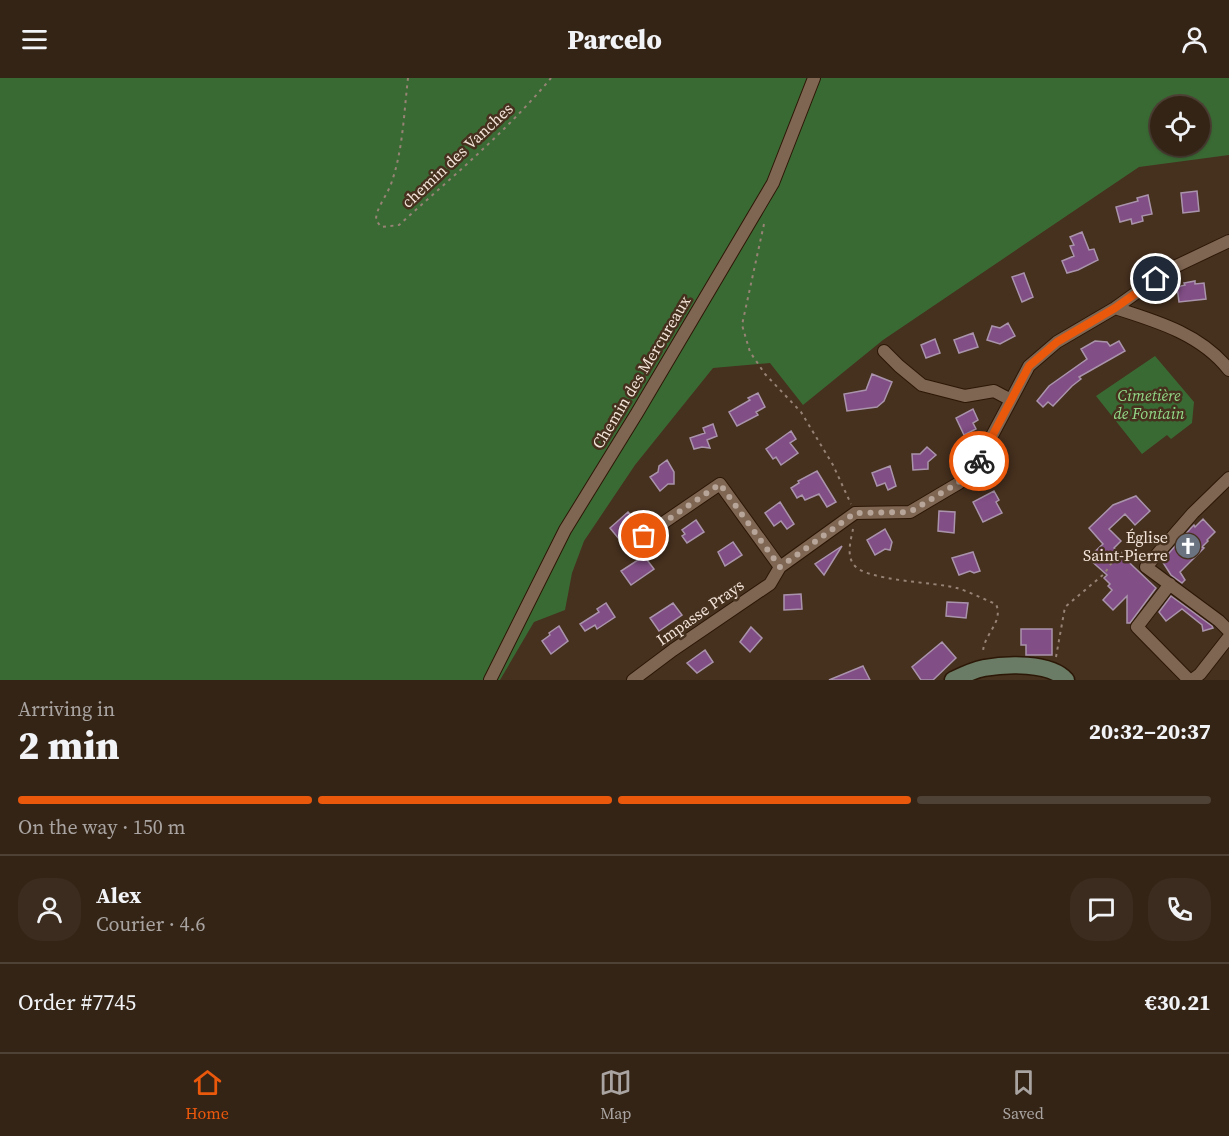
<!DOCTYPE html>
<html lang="en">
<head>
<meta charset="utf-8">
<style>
  body { margin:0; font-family:"Source Serif 4",serif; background:#3c2c1f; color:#f1f3f6; height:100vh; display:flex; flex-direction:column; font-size:22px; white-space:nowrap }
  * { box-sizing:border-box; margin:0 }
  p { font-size:20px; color:#a9a4a1 }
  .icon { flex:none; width:33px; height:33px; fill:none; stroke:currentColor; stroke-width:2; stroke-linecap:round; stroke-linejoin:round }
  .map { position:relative; height:602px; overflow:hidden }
  .side { display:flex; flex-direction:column; background:#342416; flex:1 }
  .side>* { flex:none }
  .buttons { position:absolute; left:1150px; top:18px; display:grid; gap:12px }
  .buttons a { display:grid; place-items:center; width:60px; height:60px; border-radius:50%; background:#342416; box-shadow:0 2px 4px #0004,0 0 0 2px #4e4135; font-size:30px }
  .pin { position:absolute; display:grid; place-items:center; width:51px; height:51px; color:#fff; margin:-26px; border:3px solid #fff; border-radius:50%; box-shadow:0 2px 6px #0007 }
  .courier { position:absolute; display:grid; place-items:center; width:60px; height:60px; margin:-30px; border:4px solid #ea580c; border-radius:50%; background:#fff; color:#222; box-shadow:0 2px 8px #0007 }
  .summary em { font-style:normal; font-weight:800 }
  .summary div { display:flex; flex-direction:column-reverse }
  .summary { display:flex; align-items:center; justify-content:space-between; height:102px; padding:0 18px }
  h1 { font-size:39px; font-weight:800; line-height:45px }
  .bar { display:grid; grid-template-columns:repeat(4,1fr); gap:9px 6px; align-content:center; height:72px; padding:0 18px }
  .bar i { height:8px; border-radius:4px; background:#4e4135 }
  .bar .active { background:#ea580c }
  .bar p { grid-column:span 4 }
  .line { display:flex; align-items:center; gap:15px; padding:0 18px; border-top:2px solid #4e4135 }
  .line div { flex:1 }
  .round { display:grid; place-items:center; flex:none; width:63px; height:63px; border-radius:24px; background:#3c2c1f }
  header { display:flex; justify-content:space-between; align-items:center; height:78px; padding:0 18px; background:#342416; font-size:27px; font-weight:800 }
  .tab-bar { display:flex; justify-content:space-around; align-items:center; height:84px; border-top:2px solid #4e4135; background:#342416; font-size:16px; color:#a9a4a1 }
  .tab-bar a { display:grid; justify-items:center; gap:3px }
  .tab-bar .active { color:#ea580c }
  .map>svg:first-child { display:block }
  .green { fill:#3a6a34; fill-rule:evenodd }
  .building { fill:#814e85; stroke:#aa94ac; stroke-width:1.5 }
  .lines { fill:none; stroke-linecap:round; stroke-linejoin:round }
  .street-casing { stroke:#2c1706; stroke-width:14 }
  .secondary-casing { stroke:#2c1706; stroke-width:19 }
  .path { stroke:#968375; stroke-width:2; stroke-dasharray:3 4.5; stroke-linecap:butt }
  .street { stroke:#7f6653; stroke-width:12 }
  .secondary { stroke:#6a7c65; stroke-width:16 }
  .done { stroke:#b6a598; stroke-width:6; stroke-dasharray:0 10.8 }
  .route { stroke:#ea580c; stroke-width:8 }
  .labels { text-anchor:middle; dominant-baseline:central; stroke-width:5; stroke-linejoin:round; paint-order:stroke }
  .street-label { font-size:16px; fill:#f3e4d9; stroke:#46301e }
  .park-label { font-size:16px; font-style:italic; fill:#92da88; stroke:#46301e }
  .poi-label { font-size:16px; fill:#f3e4d9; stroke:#46301e; text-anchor:end }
</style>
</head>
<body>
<header><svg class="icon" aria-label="menu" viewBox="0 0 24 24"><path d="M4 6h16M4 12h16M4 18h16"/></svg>Parcelo<svg class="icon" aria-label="person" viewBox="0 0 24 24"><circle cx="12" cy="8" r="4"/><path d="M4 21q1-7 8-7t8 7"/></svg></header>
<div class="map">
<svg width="1229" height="602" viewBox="0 0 1229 602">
  <rect width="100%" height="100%" fill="#46301e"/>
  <!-- green -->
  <path class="green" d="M0,0h1229v77l-90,12 -256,173 -80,65 -33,-42 -57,5 -78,97 -51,76 -12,32 -7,37 -31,12 -34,58h-500zM1161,28h39v40h-39z
    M1155,278l39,46 -2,21 -21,16 -4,-4 -25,19 -46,-58z"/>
  <!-- building -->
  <path class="building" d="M1197,113l2,20 -16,2 -2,-20z
    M1148,117l4,19 -10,2 1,5 -11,3 -1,-5 -11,3 -4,-15 22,-6 -1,-3z
    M1082,154l7,18 5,-1 4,11 -20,10 -11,3 -5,-12 12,-5 -4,-10 4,-1 -4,-8z
    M1024,195l9,24 -11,5 -10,-25z
    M1195,203v3l9,-1 2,16 -27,3 -2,-15 8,-2 -1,-2z
    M1008,245l7,13 -15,8 -13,-4 5,-14 8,2z
    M973,255l5,14 -19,6 -5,-13z
    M935,261l5,14 -14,5 -5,-13z
    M1095,263l12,1 3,4 9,-5 6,10 -46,26 2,2 -9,7 -19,20 -5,-4 -5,5 -6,-6 12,-15 38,-27 -6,-10z
    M872,296l20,8 -8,19 -7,6 -30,4 -3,-17 22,-4z
    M758,315l7,14 -9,5 2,3 -21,11 -8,-14 21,-12 -2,-2z
    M973,331l5,11 -5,3 3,6 -12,6 -8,-17z
    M713,346l4,12 -10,4 3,8 -8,-1 -8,2 -4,-11 15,-5 -2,-5z
    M791,353l5,8 -6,4 8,10 -17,12 -5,-8 -3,2 -7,-10z
    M927,369l9,8 -8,7v7l-15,1 -1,-16h8z
    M667,382l7,12v12h-6l-8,7 -10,-14 8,-5 1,-6z
    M890,388l6,20 -8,4 -3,-7 -8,3 -5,-13z
    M817,393l19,31 -9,5 -8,-13 -14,6 -3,-5 -5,3 -6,-10 8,-5 -1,-2z
    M994,413l5,9 -3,2 6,11 -19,9 -10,-20z
    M1136,418l14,15 -15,14 -10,-11 -16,15 12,12 -7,7 42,40 -26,35h-3v-27l-14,14 -10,-10 9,-10 -4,-4 2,-2 -6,-6 3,-3 -19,-17 15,-14 -14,-16 24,-23z
    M780,424l14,22 -7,5 -6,-8 -7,5 -9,-13z
    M939,433l16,1 -1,21 -16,-2z
    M628,434l8,9 -5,4 2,2 -14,12 -9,-11z
    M1203,441l12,13 -8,8 1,1 -6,6 2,1 -24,24 5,8 -3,3 -11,-8 -9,-14 29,-33 3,-3 1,2z
    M696,442l8,12 -17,11 -5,-7 3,-2 -3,-4z
    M885,451l7,13 -2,8 -5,-1 -10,6 -8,-15z
    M733,464l9,13 -17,11 -7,-14z
    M842,468l-18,29 -9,-11z
    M973,474l7,19 -6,2 -4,-2 -11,4 -7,-17z
    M644,478l10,13 -23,16 -10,-14z
    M801,516l1,15 -18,1v-15z
    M1171,518l41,30 1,2 -10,3 -1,-6 -20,-16 -16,12 -7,-9z
    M947,524l21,1 -2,15 -20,-2z
    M606,525l9,14 -18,12 -2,-4 -10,6 -5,-7 19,-12 -2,-3z
    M673,525l9,12 -23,16 -9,-13z
    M559,548l9,15 -17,13 -9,-13 8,-6 -1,-2z
    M751,549l11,11 -12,14 -10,-10z
    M1021,551h31v26h-26v-10h-5z
    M942,564l14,16 -23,22h-12l-9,-13z
    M705,572l8,12 -16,11 -10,-10z
    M863,588l7,14h-41z"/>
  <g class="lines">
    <!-- street casing -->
    <g class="street-casing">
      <path id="street" d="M1115,230c41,13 86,26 114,62
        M884,273l15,15 23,19 43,11 29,-5 17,9
        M1229,400l-36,35 -47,54 73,54 10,10
        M644,458l76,-52 60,83
        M1170,506l-33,43 52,53
        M490,602l75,-150 72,-117 136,-230 41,-105
        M633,602l40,-30 97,-66 10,-17 75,-54 55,-1 49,-29 19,-21 51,-96 28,-24 58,-34 53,-38 61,-29
        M1192,602l8,-6 29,-37"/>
    </g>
    <!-- secondary casing -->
    <g class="secondary-casing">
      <path id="secondary" d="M953,602c10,-5 21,-10 31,-12 22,-4 66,-6 82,12"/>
    </g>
    <!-- path -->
    <path class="path" d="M408,0c-4,34 -5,71 -16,103 -4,14 -16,26 -16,39l5,7 18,-2c52,-47 107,-93 152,-147
      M764,146l-22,101 8,27 15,22 36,38 32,53 18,39
      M853,451c-2,11 -7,26 1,36 12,16 81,17 103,23 13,4 26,11 39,16 8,19 -13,30 -13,49
      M1056,579l9,-50 39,-33 11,-16 11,-9 11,10"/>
    <!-- street -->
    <use href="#street" class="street"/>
    <!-- secondary -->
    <use href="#secondary" class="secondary"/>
  </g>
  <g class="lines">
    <!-- done -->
    <path class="done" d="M644,458l76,-52 60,83 75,-54 55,-1 48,-29 21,-22"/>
    <!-- route -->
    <path class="route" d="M979,383l50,-95 28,-24 58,-34 41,-29"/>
  </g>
  <!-- icons -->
  <defs>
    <g id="church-disc" transform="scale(1.35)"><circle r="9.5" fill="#6b7280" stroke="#46301e"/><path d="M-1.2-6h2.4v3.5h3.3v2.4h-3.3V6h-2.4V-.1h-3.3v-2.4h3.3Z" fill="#fff"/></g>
  </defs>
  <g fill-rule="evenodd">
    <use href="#church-disc" x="1188" y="468"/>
  </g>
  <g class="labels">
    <!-- street labels -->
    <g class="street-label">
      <text transform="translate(457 77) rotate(-43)">chemin des Vanches</text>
      <text transform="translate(641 294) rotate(-59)">Chemin des Mercureaux</text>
      <text transform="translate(700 534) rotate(-35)">Impasse Prays</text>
    </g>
    <!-- park labels -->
    <g class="park-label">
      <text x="1149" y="317">Cimetière<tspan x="1149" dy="18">de Fontain</tspan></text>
    </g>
    <!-- poi labels -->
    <g class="poi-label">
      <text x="1168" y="459">Église<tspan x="1168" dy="18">Saint-Pierre</tspan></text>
    </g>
  </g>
</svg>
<div class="buttons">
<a><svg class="icon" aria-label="locate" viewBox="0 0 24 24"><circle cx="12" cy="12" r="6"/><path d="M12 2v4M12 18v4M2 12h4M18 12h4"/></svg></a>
</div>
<div class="pin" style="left:644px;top:458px;background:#ea580c"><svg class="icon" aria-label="bag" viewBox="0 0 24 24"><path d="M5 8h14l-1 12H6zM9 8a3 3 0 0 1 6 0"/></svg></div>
<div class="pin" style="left:1156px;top:201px;background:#1f2937"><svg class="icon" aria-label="home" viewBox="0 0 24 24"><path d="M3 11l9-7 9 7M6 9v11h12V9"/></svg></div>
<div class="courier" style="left:979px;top:383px"><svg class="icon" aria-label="bike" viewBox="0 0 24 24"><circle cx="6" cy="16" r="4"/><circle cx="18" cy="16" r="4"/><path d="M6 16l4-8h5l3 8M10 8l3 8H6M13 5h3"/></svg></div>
</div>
<section class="side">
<div class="summary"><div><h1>2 min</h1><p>Arriving in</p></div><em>20:32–20:37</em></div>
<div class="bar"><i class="active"></i><i class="active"></i><i class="active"></i><i></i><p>On the way · 150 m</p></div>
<div class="line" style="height:108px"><a class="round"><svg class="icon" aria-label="person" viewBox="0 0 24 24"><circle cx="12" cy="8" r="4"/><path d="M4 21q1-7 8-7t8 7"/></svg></a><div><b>Alex</b><p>Courier · 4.6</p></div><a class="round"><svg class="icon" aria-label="chat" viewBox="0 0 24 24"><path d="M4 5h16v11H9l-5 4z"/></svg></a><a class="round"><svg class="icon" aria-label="phone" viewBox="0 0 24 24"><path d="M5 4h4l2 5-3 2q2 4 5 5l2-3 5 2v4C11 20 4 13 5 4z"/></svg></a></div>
<div class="line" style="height:78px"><div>Order #7745</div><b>€30.21</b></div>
</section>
<nav class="tab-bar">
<a class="active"><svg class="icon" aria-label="home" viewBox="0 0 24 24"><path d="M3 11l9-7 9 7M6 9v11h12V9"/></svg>Home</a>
<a><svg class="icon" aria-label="map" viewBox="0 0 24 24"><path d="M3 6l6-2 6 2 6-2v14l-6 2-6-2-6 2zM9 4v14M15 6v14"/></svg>Map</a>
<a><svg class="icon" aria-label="saved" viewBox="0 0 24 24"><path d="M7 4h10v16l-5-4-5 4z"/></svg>Saved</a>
</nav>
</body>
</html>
